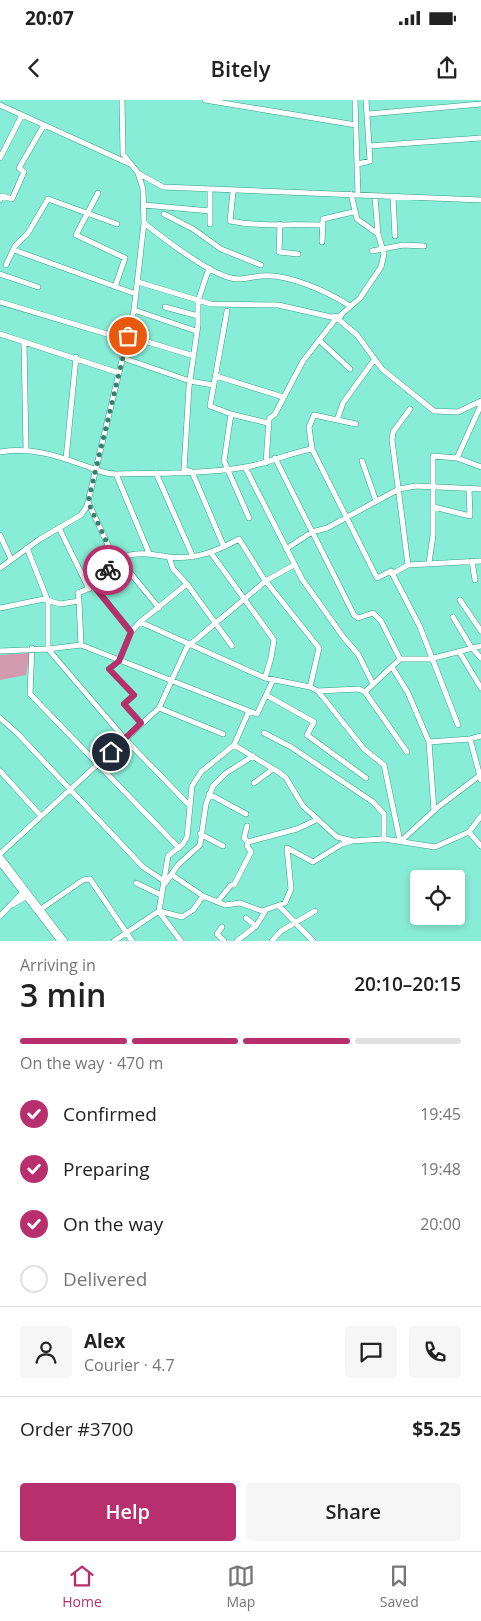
<!DOCTYPE html>
<html lang="en">
<head>
<meta charset="utf-8">
<style>
  body { margin:0; font-family:"Open Sans",sans-serif; background:#f6f6f6; color:#222; height:100vh; display:flex; flex-direction:column; font-size:19px; white-space:nowrap }
  * { box-sizing:border-box; margin:0 }
  p { font-size:16px; color:#767676 }
  .icon { flex:none; width:28px; height:28px; fill:none; stroke:currentColor; stroke-width:2; stroke-linecap:round; stroke-linejoin:round }
  .map { position:relative; height:841px; overflow:hidden }
  .drawer { display:flex; flex-direction:column; background:#fff; flex:1 }
  .drawer>* { flex:none }
  .fabs { position:absolute; left:410px; top:770px; display:grid; gap:10px }
  .fabs a { display:grid; place-items:center; width:55px; height:55px; border-radius:5px; background:#fff; box-shadow:0 2px 8px #0003; font-size:25px }
  .pin { position:absolute; display:grid; place-items:center; width:42px; height:42px; color:#fff; margin:-21px; border:2px solid #fff; border-radius:50%; box-shadow:0 1px 5px #0007 }
  .courier { position:absolute; display:grid; place-items:center; width:50px; height:50px; margin:-25px; border:4px solid #b82f6d; border-radius:50%; background:#fff; color:#222; box-shadow:0 1px 6px #0007 }
  .headline em { font-style:normal; font-weight:600 }
  .headline div { display:flex; flex-direction:column-reverse }
  .headline { display:flex; align-items:center; justify-content:space-between; height:85px; padding:0 20px }
  h1 { font-size:32px; font-weight:600; line-height:38px }
  .bar { display:grid; grid-template-columns:repeat(4,1fr); gap:8px 5px; align-content:center; height:60px; padding:0 20px }
  .bar i { height:6px; border-radius:4px; background:#e0e0e0 }
  .bar .on { background:#b82f6d }
  .bar p { grid-column:span 4 }
  .line { display:flex; align-items:center; gap:12px; padding:0 20px; border-top:1px solid #e0e0e0 }
  .line div { flex:1 }
  .round { display:grid; place-items:center; flex:none; width:52px; height:52px; border-radius:5px; background:#f6f6f6 }
  ol { padding:0 20px; list-style:none }
  li { display:flex; align-items:center; gap:15px; height:55px }
  li p { margin-inline-start:auto }
  li .icon { padding:5px; border-radius:50%; background:#b82f6d; color:#fff; stroke-width:4 }
  li:last-child { color:#767676 }
  li i { width:28px; height:28px; border:2px solid #e0e0e0; border-radius:50% }
  .action { display:flex; gap:10px; margin-top:auto; padding:10px 20px }
  .action a { flex:1; height:58px; border-radius:5px; background:#b82f6d; color:#fff; font-size:20px; font-weight:600; line-height:58px; text-align:center }
  .action a+a { background:#f6f6f6; color:#222 }
  .status { display:flex; justify-content:space-between; align-items:center; height:35px; padding:0 25px; background:#fff; direction:ltr }
  .status svg { height:14px; fill:currentColor }
  header { display:flex; justify-content:space-between; align-items:center; height:65px; padding:0 20px; background:#fff; font-size:22px; font-weight:600 }
  .dock { display:flex; justify-content:space-around; align-items:center; height:70px; border-top:1px solid #e0e0e0; background:#fff; font-size:14px; color:#767676 }
  .dock a { display:grid; justify-items:center; gap:2px }
  .dock .on { color:#b82f6d }
  .map>svg:first-child { display:block }
  .green { fill:#d399ac }
  .lines { fill:none; stroke-linecap:round; stroke-linejoin:round }
  .minor-casing { stroke:#329d89; stroke-width:6 }
  .minor { stroke:#fff; stroke-width:5 }
  .done { stroke:#3d7d6f; stroke-width:5; stroke-dasharray:0 9 }
  .route { stroke:#b82f6d; stroke-width:6 }
</style>
</head>
<body>
<div class="status"><b>20:07</b><svg viewBox="0 0 49 12"><path d="M0 12V9h3v3zM5 12V6h3v6zM10 12V3h3v9zM15 12V0h3v12zM26 1h20v11H26zM47 4h2v5h-2z"/></svg></div>
<header><svg class="icon" aria-label="back" viewBox="0 0 24 24"><path d="M15 5l-7 7 7 7"/></svg>Bitely<svg class="icon" aria-label="share" viewBox="0 0 24 24"><path d="M12 15V3M7 8l5-5 5 5M5 13v7h14v-7"/></svg></header>
<div class="map">
<svg width="481" height="841" viewBox="0 0 481 841">
  <rect width="100%" height="100%" fill="#88edd7"/>
  <!-- green -->
  <path class="green" d="M30,553l-4,22 -26,5v-25z"/>
  <g class="lines">
    <!-- minor casing -->
    <g class="minor-casing">
      <path id="minor" d="M205,0l151,25
        M355,0l3,95
        M0,5l130,59
        M368,14l113,-10
        M369,46l112,-8
        M0,58l22,-43
        M358,64l12,-3 -4,-61
        M138,73l25,14 318,13
        M233,92l-3,29c30,6 61,3 91,4
        M98,93l-22,42 49,23 -10,29
        M375,97l3,37
        M393,97l2,39
        M0,100l2,-4 10,3 12,-27 -5,-4 25,-43
        M144,105l66,6
        M164,114l29,15 28,20 40,16
        M144,123c19,15 64,50 87,55 11,3 19,-1 30,-2 27,-3 67,16 89,30
        M210,124v-35
        M280,124l-1,28 19,2
        M322,142l1,-23 30,-7
        M14,150l122,44
        M372,151l31,-6 21,1
        M6,165l9,-19 13,-13 20,-34 69,25
        M209,168l-11,33v24l-9,62 -5,82 8,3 32,75
        M0,174l38,13
        M138,182l73,22 67,1 53,12 10,-1
        M0,202l127,38
        M165,207l33,9
        M134,210l62,21
        M227,211l-17,95 21,8 37,9
        M338,219l19,16 25,34 52,42 24,1 23,-11
        M0,234l119,39
        M128,236l66,20
        M319,240l31,29
        M24,242l2,107
        M123,258l67,23 23,4
        M216,276l67,21
        M231,314l-7,47 25,57
        M337,320l6,-17 31,-43
        M356,324l-42,-9 -5,12 3,22 65,129 14,-7 29,56 38,98
        M0,352c30,-5 55,3 83,13 12,4 20,9 33,9 43,-1 88,0 130,-7 23,-4 43,-14 66,-18
        M275,358l79,157 4,3 15,-5 8,8 19,38
        M457,358l24,-53
        M66,359l10,-102
        M362,361l14,40
        M266,363l3,-44 6,-5 28,-53 31,-40 26,-23 21,-31 3,-13 -6,-20 -21,-15 -6,-25
        M245,367l57,112 42,59 14,16 15,30
        M156,373l37,84
        M116,374l33,79
        M88,402l28,60
        M434,407l36,9 -1,-27
        M59,428l30,61
        M0,435l11,24
        M27,448l21,53v48l76,89 66,68
        M286,449l26,-17 15,-4 72,-39 17,-3 65,3
        M211,453l63,87 -3,18 -6,20
        M169,457l4,12 14,15 45,62
        M119,459l40,49
        M472,461l3,19
        M429,463l4,-28v-79l24,2 24,9
        M408,465l-16,-125 1,-8 17,-23
        M0,468l40,-29 41,-24 6,-9 47,-196 10,-87 -1,-34 -5,-16 -15,-19 -1,-54
        M392,474l16,-9 73,-4
        M93,485l38,47
        M460,500l21,31
        M79,501l2,44
        M0,508l44,-9 16,5 19,-3 -1,-8c23,-7 30,-33 52,-38 14,-3 26,0 39,2 27,3 48,-6 70,-18l25,40 55,69 -9,39
        M453,517l18,30 10,11
        M140,522l47,-38
        M32,548l-2,46 149,154
        M0,551l48,-2 33,-4 168,66 -15,34
        M460,553l21,35
        M392,567l16,26 21,49 5,69
        M318,591l46,58 20,16 16,76
        M365,592l42,60
        M266,595l48,27 -7,13 59,43
        M159,608l64,26
        M249,611l8,3 16,-34
        M0,618l18,16 125,133 21,14
        M141,623l-17,-19 10,-9 -25,-26 10,-8 12,-29 9,-10 125,56 45,9 8,4 41,-2 6,3 35,-33h30l51,-13
        M264,633l27,14 82,55 11,12v25
        M470,639l11,41
        M429,642l41,-3 11,-3
        M0,671l41,45
        M254,683l19,-14
        M209,694l37,20
        M481,716l-12,16 12,14
        M247,726l-3,12 4,4 49,-13 19,-9
        M200,734l23,12
        M401,741l37,-34 41,-31
        M287,748l26,14 29,-18 10,-3
        M0,754l159,-146 28,-61 80,-67 27,-15
        M0,756l65,85
        M0,763l60,78
        M172,775l31,21
        M136,783l25,12
        M164,785l14,-20 22,-20 6,-41 7,-18 13,-13 27,-17
        M218,801l13,-16h3l17,-33 -4,-6 1,-4
        M12,805l17,-10
        M279,806l34,35
        M41,809l42,-29 7,-1 42,62
        M159,811l23,6 11,-7 10,-14 22,9 15,-2 22,8 23,-8 6,-14 -4,-41
        M159,812l22,29
        M0,816l24,-25
        M246,818l10,8
        M222,827l-5,7 7,7
        M114,841l45,-30 9,-55 15,-12 4,-7 5,-51 9,-14 33,-27 46,28 6,5 17,28 34,31 16,4 31,-2 51,8 34,-15
        M237,841l19,-15 10,-16
        M272,841l9,-10 34,-20"/>
    </g>
    <!-- minor -->
    <use href="#minor" class="minor"/>
  </g>
  <g class="lines">
    <!-- done -->
    <path class="done" d="M108,470l8,-8 -28,-60 40,-166"/>
    <!-- route -->
    <path class="route" d="M108,470l-15,15 38,47 -12,29 -10,8 25,26 -10,9 17,19 -30,29"/>
  </g>
</svg>
<div class="fabs">
<a><svg class="icon" aria-label="locate" viewBox="0 0 24 24"><circle cx="12" cy="12" r="6"/><path d="M12 2v4M12 18v4M2 12h4M18 12h4"/></svg></a>
</div>
<div class="pin" style="left:128px;top:236px;background:#ea580c"><svg class="icon" aria-label="bag" viewBox="0 0 24 24"><path d="M5 8h14l-1 12H6zM9 8a3 3 0 0 1 6 0"/></svg></div>
<div class="pin" style="left:111px;top:652px;background:#1f2937"><svg class="icon" aria-label="home" viewBox="0 0 24 24"><path d="M3 11l9-7 9 7M6 9v11h12V9"/></svg></div>
<div class="courier" style="left:108px;top:470px"><svg class="icon" aria-label="bike" viewBox="0 0 24 24"><circle cx="6" cy="16" r="4"/><circle cx="18" cy="16" r="4"/><path d="M6 16l4-8h5l3 8M10 8l3 8H6M13 5h3"/></svg></div>
</div>
<section class="drawer">
<div class="headline"><div><h1>3 min</h1><p>Arriving in</p></div><em>20:10–20:15</em></div>
<div class="bar"><i class="on"></i><i class="on"></i><i class="on"></i><i></i><p>On the way · 470 m</p></div>
<ol>
<li><svg class="icon" aria-label="check" viewBox="0 0 24 24"><path d="M5 12l5 5 9-10"/></svg>Confirmed<p>19:45</p></li>
<li><svg class="icon" aria-label="check" viewBox="0 0 24 24"><path d="M5 12l5 5 9-10"/></svg>Preparing<p>19:48</p></li>
<li><svg class="icon" aria-label="check" viewBox="0 0 24 24"><path d="M5 12l5 5 9-10"/></svg>On the way<p>20:00</p></li>
<li><i></i>Delivered</li>
</ol>
<div class="line" style="height:90px"><a class="round"><svg class="icon" aria-label="person" viewBox="0 0 24 24"><circle cx="12" cy="8" r="4"/><path d="M4 21q1-7 8-7t8 7"/></svg></a><div><b>Alex</b><p>Courier · 4.7</p></div><a class="round"><svg class="icon" aria-label="chat" viewBox="0 0 24 24"><path d="M4 5h16v11H9l-5 4z"/></svg></a><a class="round"><svg class="icon" aria-label="phone" viewBox="0 0 24 24"><path d="M5 4h4l2 5-3 2q2 4 5 5l2-3 5 2v4C11 20 4 13 5 4z"/></svg></a></div>
<div class="line" style="height:65px"><div>Order #3700</div><b>$5.25</b></div>
<div class="action"><a>Help</a><a>Share</a></div>
</section>
<nav class="dock">
<a class="on"><svg class="icon" aria-label="home" viewBox="0 0 24 24"><path d="M3 11l9-7 9 7M6 9v11h12V9"/></svg>Home</a>
<a><svg class="icon" aria-label="map" viewBox="0 0 24 24"><path d="M3 6l6-2 6 2 6-2v14l-6 2-6-2-6 2zM9 4v14M15 6v14"/></svg>Map</a>
<a><svg class="icon" aria-label="saved" viewBox="0 0 24 24"><path d="M7 4h10v16l-5-4-5 4z"/></svg>Saved</a>
</nav>
</body>
</html>
